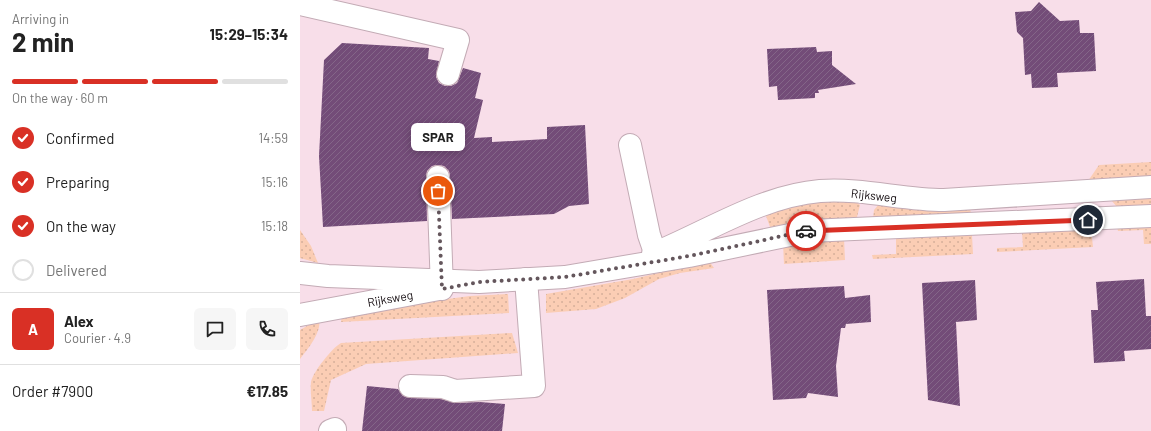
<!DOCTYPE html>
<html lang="en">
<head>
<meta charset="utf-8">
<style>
  body { margin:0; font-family:Barlow,sans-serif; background:#f6f6f6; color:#222; height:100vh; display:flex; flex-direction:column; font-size:15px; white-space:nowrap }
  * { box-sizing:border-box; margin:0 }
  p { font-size:13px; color:#767676 }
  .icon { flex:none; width:22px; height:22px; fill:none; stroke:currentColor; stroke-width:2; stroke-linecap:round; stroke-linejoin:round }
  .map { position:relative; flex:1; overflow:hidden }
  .panel { display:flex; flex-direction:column; background:#fff; width:300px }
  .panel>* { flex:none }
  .pin { position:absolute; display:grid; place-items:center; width:34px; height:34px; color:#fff; margin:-17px; border:2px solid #fff; border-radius:50%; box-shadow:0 1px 4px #0007 }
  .courier { position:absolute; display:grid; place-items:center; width:40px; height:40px; margin:-20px; border:3px solid #d93025; border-radius:50%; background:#fff; color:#222; box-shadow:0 1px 5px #0007 }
  .bubble { position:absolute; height:28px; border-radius:6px; background:#fff; box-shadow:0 2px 10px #0003; font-size:13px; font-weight:700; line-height:28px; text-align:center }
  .overview em { font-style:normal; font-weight:700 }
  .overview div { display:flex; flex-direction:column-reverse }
  .overview { display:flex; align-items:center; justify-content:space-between; height:68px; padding:0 12px }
  h1 { font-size:26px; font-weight:700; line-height:30px }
  .bar { display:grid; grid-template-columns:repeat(4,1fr); gap:6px 4px; align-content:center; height:48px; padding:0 12px }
  .bar i { height:5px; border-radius:3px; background:#e0e0e0 }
  .bar .current { background:#d93025 }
  .bar p { grid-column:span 4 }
  .line { display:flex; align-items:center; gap:10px; padding:0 12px; border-top:1px solid #e0e0e0 }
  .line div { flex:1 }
  .round { display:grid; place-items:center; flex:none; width:42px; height:42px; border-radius:6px; background:#f6f6f6 }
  ol { padding:0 12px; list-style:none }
  li { display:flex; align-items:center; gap:12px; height:44px }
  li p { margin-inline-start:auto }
  li .icon { padding:4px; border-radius:50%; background:#d93025; color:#fff; stroke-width:4 }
  li:last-child { color:#767676 }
  li i { width:22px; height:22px; border:2px solid #e0e0e0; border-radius:50% }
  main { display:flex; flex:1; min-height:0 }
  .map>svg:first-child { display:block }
  .grass { fill:url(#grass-dots) }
  .building { fill:url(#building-hatch) }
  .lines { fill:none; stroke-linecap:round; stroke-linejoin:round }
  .minor-casing { stroke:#c3abb5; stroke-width:24 }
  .major-casing { stroke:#c3abb5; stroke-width:24 }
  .minor { stroke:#fff; stroke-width:22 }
  .major { stroke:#fff; stroke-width:22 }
  .done { stroke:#64565c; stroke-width:4; stroke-dasharray:0 7.2 }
  .route { stroke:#d93025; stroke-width:5 }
  .labels { text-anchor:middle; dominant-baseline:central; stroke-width:4; stroke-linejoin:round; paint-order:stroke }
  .street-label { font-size:12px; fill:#140c10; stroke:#fff }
</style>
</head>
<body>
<main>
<section class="panel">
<div class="overview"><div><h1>2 min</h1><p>Arriving in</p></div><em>15:29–15:34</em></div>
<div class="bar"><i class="current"></i><i class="current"></i><i class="current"></i><i></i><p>On the way · 60 m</p></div>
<ol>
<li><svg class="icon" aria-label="check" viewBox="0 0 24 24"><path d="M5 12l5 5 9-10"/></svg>Confirmed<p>14:59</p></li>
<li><svg class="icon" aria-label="check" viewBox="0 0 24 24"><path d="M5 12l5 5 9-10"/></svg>Preparing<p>15:16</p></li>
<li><svg class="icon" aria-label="check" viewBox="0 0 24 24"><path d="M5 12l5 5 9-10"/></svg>On the way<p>15:18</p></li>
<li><i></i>Delivered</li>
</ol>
<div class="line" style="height:72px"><b class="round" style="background:#d93025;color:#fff">A</b><div><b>Alex</b><p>Courier · 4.9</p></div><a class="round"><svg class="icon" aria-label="chat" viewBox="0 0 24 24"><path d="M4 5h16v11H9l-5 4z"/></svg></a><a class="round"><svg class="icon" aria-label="phone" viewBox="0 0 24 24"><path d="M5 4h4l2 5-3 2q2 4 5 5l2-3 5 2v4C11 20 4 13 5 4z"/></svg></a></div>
<div class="line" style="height:52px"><div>Order #7900</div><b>€17.85</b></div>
</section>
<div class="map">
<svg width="851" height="431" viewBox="0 0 851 431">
  <defs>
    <pattern id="grass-dots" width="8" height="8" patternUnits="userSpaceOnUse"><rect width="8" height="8" fill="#fbcdb4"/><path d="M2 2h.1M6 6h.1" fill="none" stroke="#d6af9a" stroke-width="1.8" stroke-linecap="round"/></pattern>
    <pattern id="building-hatch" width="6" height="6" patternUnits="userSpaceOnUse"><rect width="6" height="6" fill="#734c78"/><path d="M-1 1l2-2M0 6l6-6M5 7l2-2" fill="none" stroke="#846688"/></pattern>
  </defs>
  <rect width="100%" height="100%" fill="#f8dee9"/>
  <!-- grass -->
  <path class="grass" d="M851,162v16l-63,3 11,-16z
    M851,198v9l-33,1 -7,-8z
    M528,199h24l8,6 -4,16h-50l-36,6 -5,-14 28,-8z
    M579,204l90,2 3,10 -99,3 1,-9z
    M851,226v18h-7l-1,-14 -25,1 -1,-4z
    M791,229l2,18 -96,5v-4l26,-1 -1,-15z
    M0,230l11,16 7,17 -18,-5z
    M672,235l1,19 -100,5 -1,-4 24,-1v-15z
    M544,238l1,22 -61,4 -1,-21z
    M409,261l5,7 -34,5 -21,6 -34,19 -29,11 -50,4v-19l87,-15z
    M208,294l1,19 -168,9 1,-9 128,-17z
    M19,319c3,13 -11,30 -19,40v-29z
    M212,333l6,20 -152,11 -35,16 -7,31h-12c0,-9 -2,-20 -1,-29 2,-10 21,-34 30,-39z"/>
  <!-- building -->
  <path class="building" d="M739,2l21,19 19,-1 1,13h14l2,38 -39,2 1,14 -26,1 -1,-14 -6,1 -2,-37 -6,-6 -2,-20 16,-1z
    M42,43l87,5 -1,11 11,2 -3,16 3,6 6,3h6l6,-3 6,-15 18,5 -6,25 8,2 -9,38 18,-1v5l55,-3v-12l38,-2 4,79 -20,2 -15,8 -102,5 -2,-43 -1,-5 -5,-5 -7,-1 -5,1 -5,5 -1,6 1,44 -104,6 -4,-71 5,-96z
    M516,47l1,5 15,-1v14l24,19 -38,6 1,3h-4v5l-37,2 -1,-14 -8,1 -2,-38z
    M844,279l2,37h5v33l-27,2 1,10 -31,2 -3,-53h7l-2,-28z
    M675,280l2,40 -21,2 4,84 -32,-6 -6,-117z
    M544,286l1,12 25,-3 1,27 -25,2 -1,4h-4l-5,38 2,31 -30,-4 -2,5 -33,2 -6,-110z
    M67,386l31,3 5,7 7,2 31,1 15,4 24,-1 25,2 -3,27h-140z"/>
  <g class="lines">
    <!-- minor casing -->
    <g class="minor-casing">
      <path id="minor" d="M0,4l158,36 -10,34
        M330,145l19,90 9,26
        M138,177l4,112
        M110,386l33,1 12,4 79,-5 -8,-107
        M30,431l5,-2v2"/>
    </g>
    <!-- major casing -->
    <g class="major-casing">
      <path id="major" d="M353,254c54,-22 108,-58 167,-63 42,-3 83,9 124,9l207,-13
        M0,273l28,3 151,6 86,-5 124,-21 120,-25 342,-15
        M0,315l139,-26"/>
    </g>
    <!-- minor -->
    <use href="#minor" class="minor"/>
    <!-- major -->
    <use href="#major" class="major"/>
  </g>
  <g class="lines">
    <!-- done -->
    <path class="done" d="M138,191l4,98 37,-7 86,-5 124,-21 117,-25"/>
    <!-- route -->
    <path class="route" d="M506,231l282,-11"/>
  </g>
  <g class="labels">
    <!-- street labels -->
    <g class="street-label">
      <text transform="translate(574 195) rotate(6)">Rijksweg</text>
      <text transform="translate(90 298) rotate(-10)">Rijksweg</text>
    </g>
  </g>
</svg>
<div class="pin" style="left:138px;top:191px;background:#ea580c"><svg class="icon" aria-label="bag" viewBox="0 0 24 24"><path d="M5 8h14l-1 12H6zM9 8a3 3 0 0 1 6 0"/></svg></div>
<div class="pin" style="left:788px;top:220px;background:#1f2937"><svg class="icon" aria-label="home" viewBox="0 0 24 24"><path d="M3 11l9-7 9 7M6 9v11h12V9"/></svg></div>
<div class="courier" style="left:506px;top:231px"><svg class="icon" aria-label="car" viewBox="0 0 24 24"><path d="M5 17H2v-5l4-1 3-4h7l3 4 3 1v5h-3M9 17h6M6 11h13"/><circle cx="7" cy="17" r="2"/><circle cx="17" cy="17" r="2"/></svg></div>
<div class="bubble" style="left:111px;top:123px;width:54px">SPAR</div>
</div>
</main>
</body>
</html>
